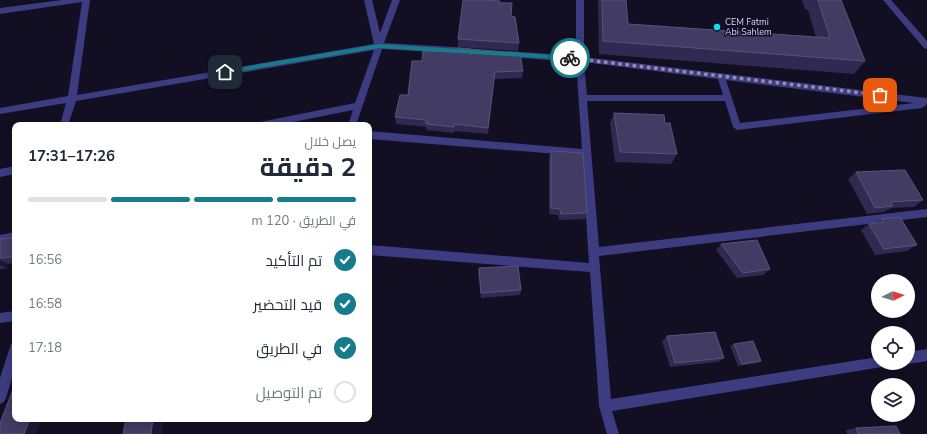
<!DOCTYPE html>
<html lang="ar">
<head>
<meta charset="utf-8">
<style>
  body { margin:0; font-family:"Nunito Sans",Cairo,sans-serif; background:#f6f6f7; color:#1f2937; direction:rtl; height:100vh; display:flex; flex-direction:column; font-size:15px; white-space:nowrap }
  * { box-sizing:border-box; margin:0 }
  p { font-size:13px; color:#747a83 }
  .icon { flex:none; width:22px; height:22px; fill:none; stroke:currentColor; stroke-width:2; stroke-linecap:round; stroke-linejoin:round }
  .map { position:relative; flex:1; overflow:hidden; direction:ltr }
  .details { position:absolute; left:12px; top:122px; width:360px; height:300px; display:flex; flex-direction:column; background:#fff; border-radius:8px; box-shadow:0 2px 10px #0003; direction:rtl }
  .details>* { flex:none }
  .needle { width:26px; rotate:85deg }
  .controls { position:absolute; left:871px; top:274px; display:grid; gap:8px }
  .controls a { display:grid; place-items:center; width:44px; height:44px; border-radius:50%; background:#fff; box-shadow:0 2px 10px #0003; font-size:20px }
  .pin { position:absolute; display:grid; place-items:center; width:34px; height:34px; color:#fff; margin:-17px; border-radius:8px; box-shadow:0 2px 6px #0006 }
  .courier { position:absolute; display:grid; place-items:center; width:40px; height:40px; margin:-20px; border:3px solid #157c8c; border-radius:50%; background:#fff; color:#222; box-shadow:0 1px 5px #0007 }
  .overview em { font-style:normal; font-weight:700 }
  .overview div { display:flex; flex-direction:column-reverse }
  .overview { display:flex; align-items:center; justify-content:space-between; height:68px; padding:0 16px }
  h1 { font-size:26px; font-weight:700; line-height:30px }
  .bar { display:grid; grid-template-columns:repeat(4,1fr); gap:6px 4px; align-content:center; height:48px; padding:0 16px }
  .bar i { height:5px; border-radius:3px; background:#e0e1e3 }
  .bar .selected { background:#157c8c }
  .bar p { grid-column:span 4 }
  ol { padding:0 16px; list-style:none }
  li { display:flex; align-items:center; gap:12px; height:44px }
  li p { margin-inline-start:auto }
  li .icon { padding:4px; border-radius:50%; background:#157c8c; color:#fff; stroke-width:4 }
  li:last-child { color:#747a83 }
  li i { width:22px; height:22px; border:2px solid #e0e1e3; border-radius:50% }
  .map>svg:first-child { display:block }
  .lines { fill:none; stroke-linecap:round; stroke-linejoin:round }
  .minor { fill:#3d3c81; fill-rule:evenodd }
  .wall { fill:#302951 }
  .shaded-wall { fill:#1c1737 }
  .building { fill:#423b64; stroke:#59537c }
  .route { fill:#157c8c }
  .done { stroke:#928eb1; stroke-width:4; stroke-dasharray:0 7.2 }
  .poi-dot { fill:#08e1f4; stroke:#120f23; stroke-width:1.5 }
  .labels { text-anchor:middle; dominant-baseline:central; stroke-width:3; stroke-linejoin:round; paint-order:stroke }
  .far-poi-label { font-size:9px; fill:#d7d3fe; stroke:#120f23; text-anchor:start }
</style>
</head>
<body>
<div class="map">
<svg width="927" height="434" viewBox="0 0 927 434">
  <rect width="100%" height="100%" fill="#120f23"/>
  <g class="lines">
    <!-- minor -->
    <path class="minor" d="M62,0h28l-13,95 297,-51 -10,-44h8l8,33 12,-33h8l-16,43 86,5 4,3 -4,3 -88,-5 -26,76h-8l5,-15 -75,15h-22l4,-3 95,-19 19,-53 -298,51 -8,24h-8l6,-22 -66,11v-6l68,-12 14,-94 -82,12v-6z
      M576,0h8v57l343,41v6l-5,4 -185,22 -4,-3 -8,-26h-138l12,146 328,-38v8l-328,39 12,143 267,-42v6h6l-2,4 -270,44 7,23h-12l-8,-28 -9,-134 -221,-17v-10l220,18 -7,-107 -213,-17v-8l213,18 -6,-87 -68,-5 -4,-3 4,-3 68,5zM584,62l134,17 5,16h-136zM726,80l188,23 -174,20z
      M883,0h8l36,41v8l-3,-1z
      M15,166v8l-15,3v-8z
      M15,232v10l-15,3v-10z
      M15,311v10l-15,2v-10z
      M15,342v26l-9,30 -2,4 -4,2v-26l11,-34z
      M927,349v12l-19,3 -2,-1h2v-11z"/>
  </g>
  <!-- wall -->
  <path class="wall" d="M598,0h28l2,24 188,13 -8,-27 -3,-1 -3,-9h39l24,61 -11,13 -255,-20z
    M500,3l11,13 8,27 -1,8 -60,-4v-8z
    M422,61l101,10 -1,7 -28,1 -6,55 -34,-3v2l-28,-3v-3l-30,-3 -1,-7 13,-22z
    M614,113l51,10 12,31 -6,10 -56,-2 -5,-39z
    M551,151l36,62 -2,6 -26,1 -1,-5 -9,-1v-56z
    M856,172l67,28 -9,7 -23,1 -7,4 -17,2 -19,-35z
    M881,219l36,26 -10,6 -32,4 -14,-25 8,-6 6,-1z
    M15,238v25l-7,1 -1,5h-7v-30z
    M721,244l49,25 -7,6 -26,3 -21,-28z
    M479,268l42,22 -1,5 -39,3 -3,-25z
    M667,336l57,22 -6,4 -48,5 -8,-26z
    M734,344l27,17 -3,2 -20,3 -8,-20z
    M856,428l44,6h-53l-1,-4z"/>
  <!-- shaded-wall -->
  <path class="shaded-wall" d="M0,260l8,4 -1,5 -7,-4z
    M30,419h12l-6,15h-12z
    M153,419h11l-2,15h-11z"/>
  <!-- building -->
  <path class="building" d="M463,0h20l17,1v2h12l-1,13 4,1 4,26 -61,-4z
    M602,0h24l2,24 202,14 -12,-38h23l24,61 -262,-20z
    M457,48l63,5 3,18 -28,1 -7,56 -34,-4v3l-28,-3v-4l-31,-3 5,-22h8l4,-34h10l1,-10 34,1z
    M614,113l50,2 1,8h5l7,31 -57,-2z
    M551,151l32,2 4,60 -26,1 -1,-5 -9,-1z
    M905,170l18,30 -33,2 3,4 -18,2 -19,-36z
    M900,217l17,28 -33,4 -15,-25 14,-2 -2,-3z
    M15,238v19l-15,1v-19z
    M757,240l13,29 -27,4 -22,-29z
    M518,266l3,24 -40,3 -2,-25z
    M715,332l9,26 -49,5 -8,-27z
    M753,341l8,20 -19,3 -8,-20z
    M15,384v35h15l-6,15h-24v-11z
    M126,419h27l-2,15h-28z
    M896,426l4,8h-42l-2,-6z"/>
  <!-- route -->
  <path class="route" d="M379,44l191,12 2,2 -2,2 -191,-12 -154,26 -2,-2 2,-2z"/>
  <g class="lines">
    <!-- done -->
    <path class="done" d="M570,58l310,37"/>
  </g>
  <!-- markers -->
  <circle class="poi-dot" cx="717" cy="27" r="4"/>
  <g class="labels">
    <!-- far-poi labels -->
    <g class="far-poi-label">
      <text x="725" y="22">CEM Fatmi<tspan x="725" dy="10">Abi Sahlem</tspan></text>
    </g>
  </g>
</svg>
<div class="controls">
<a><svg class="needle" viewBox="-14 -14 28 28"><path d="M0-13l5 13h-10z" fill="#e53935"/><path d="M0 13l5-13h-10z" fill="#747a83"/></svg></a>
<a><svg class="icon" aria-label="locate" viewBox="0 0 24 24"><circle cx="12" cy="12" r="6"/><path d="M12 2v4M12 18v4M2 12h4M18 12h4"/></svg></a>
<a><svg class="icon" aria-label="layers" viewBox="0 0 24 24"><path d="M12 4l9 5-9 5-9-5zM3 14l9 5 9-5"/></svg></a>
</div>
<div class="pin" style="left:880px;top:95px;background:#ea580c"><svg class="icon" aria-label="bag" viewBox="0 0 24 24"><path d="M5 8h14l-1 12H6zM9 8a3 3 0 0 1 6 0"/></svg></div>
<div class="pin" style="left:225px;top:72px;background:#1f2937"><svg class="icon" aria-label="home" viewBox="0 0 24 24"><path d="M3 11l9-7 9 7M6 9v11h12V9"/></svg></div>
<div class="courier" style="left:570px;top:58px"><svg class="icon" aria-label="bike" viewBox="0 0 24 24"><circle cx="6" cy="16" r="4"/><circle cx="18" cy="16" r="4"/><path d="M6 16l4-8h5l3 8M10 8l3 8H6M13 5h3"/></svg></div>
<section class="details">
<div class="overview"><div><h1>2 دقيقة</h1><p>يصل خلال</p></div><em>17:26–17:31</em></div>
<div class="bar"><i class="selected"></i><i class="selected"></i><i class="selected"></i><i></i><p>في الطريق · 120 m</p></div>
<ol>
<li><svg class="icon" aria-label="check" viewBox="0 0 24 24"><path d="M5 12l5 5 9-10"/></svg>تم التأكيد<p>16:56</p></li>
<li><svg class="icon" aria-label="check" viewBox="0 0 24 24"><path d="M5 12l5 5 9-10"/></svg>قيد التحضير<p>16:58</p></li>
<li><svg class="icon" aria-label="check" viewBox="0 0 24 24"><path d="M5 12l5 5 9-10"/></svg>في الطريق<p>17:18</p></li>
<li><i></i>تم التوصيل</li>
</ol>
</section>
</div>
</body>
</html>
